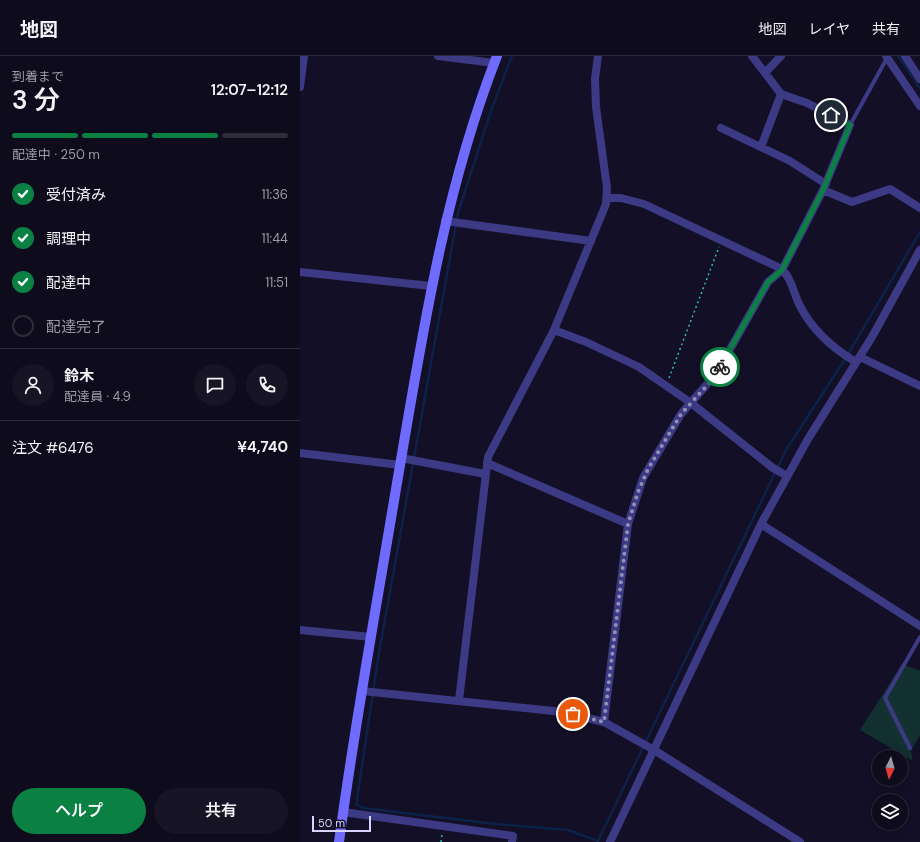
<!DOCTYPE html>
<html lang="ja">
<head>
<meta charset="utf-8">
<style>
  body { margin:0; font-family:"DM Sans","Noto Sans JP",sans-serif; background:#171425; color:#f1f3f6; height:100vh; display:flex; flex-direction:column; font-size:15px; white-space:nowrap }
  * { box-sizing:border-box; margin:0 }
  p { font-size:13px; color:#9b9ba3 }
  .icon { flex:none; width:22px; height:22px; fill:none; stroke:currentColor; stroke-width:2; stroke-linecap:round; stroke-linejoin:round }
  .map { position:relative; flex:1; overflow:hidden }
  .sheet { display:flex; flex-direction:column; background:#0e0b1c; width:300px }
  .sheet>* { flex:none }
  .needle { width:26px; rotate:185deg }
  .buttons { position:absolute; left:572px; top:694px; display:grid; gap:8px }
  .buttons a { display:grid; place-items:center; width:36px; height:36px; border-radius:50%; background:#0e0b1c; box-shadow:0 2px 10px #0003,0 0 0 1px #2e2b3b; font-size:20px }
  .scale { position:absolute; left:12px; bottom:10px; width:59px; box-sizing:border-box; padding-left:4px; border:2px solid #d9d4ff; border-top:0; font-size:11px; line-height:14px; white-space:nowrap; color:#d9d4ff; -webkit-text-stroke:3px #130f26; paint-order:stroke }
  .pin { position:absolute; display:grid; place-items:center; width:34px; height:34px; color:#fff; margin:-17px; border:2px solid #fff; border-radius:50%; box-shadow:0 1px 4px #0007 }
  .courier { position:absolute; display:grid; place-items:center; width:40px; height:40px; margin:-20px; border:3px solid #0b8043; border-radius:50%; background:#fff; color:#222; box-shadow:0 1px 5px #0007 }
  .head em { font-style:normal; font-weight:600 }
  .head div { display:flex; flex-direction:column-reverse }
  .head { display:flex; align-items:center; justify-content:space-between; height:68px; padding:0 12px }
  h1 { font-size:26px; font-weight:600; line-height:30px }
  .bar { display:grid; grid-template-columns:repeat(4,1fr); gap:6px 4px; align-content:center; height:48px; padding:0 12px }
  .bar i { height:5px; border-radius:3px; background:#2e2b3b }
  .bar .active { background:#0b8043 }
  .bar p { grid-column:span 4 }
  .line { display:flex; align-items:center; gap:10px; padding:0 12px; border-top:1px solid #2e2b3b }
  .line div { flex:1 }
  .round { display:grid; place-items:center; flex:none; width:42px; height:42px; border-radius:21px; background:#171425 }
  ol { padding:0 12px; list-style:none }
  li { display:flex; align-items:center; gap:12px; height:44px }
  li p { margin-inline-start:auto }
  li .icon { padding:4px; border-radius:50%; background:#0b8043; color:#fff; stroke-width:4 }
  li:last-child { color:#9b9ba3 }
  li i { width:22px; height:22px; border:2px solid #2e2b3b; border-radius:50% }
  .action { display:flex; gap:8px; margin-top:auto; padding:8px 12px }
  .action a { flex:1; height:46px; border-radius:24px; background:#0b8043; color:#fff; font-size:16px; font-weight:600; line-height:46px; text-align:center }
  .action a+a { background:#171425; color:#f1f3f6 }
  header { display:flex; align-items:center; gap:24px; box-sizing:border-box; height:56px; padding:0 20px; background:#0e0b1c; border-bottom:1px solid #2e2b3b }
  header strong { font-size:19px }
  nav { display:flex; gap:22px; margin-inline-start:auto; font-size:14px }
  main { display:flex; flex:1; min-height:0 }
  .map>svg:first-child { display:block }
  .green { fill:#12302f }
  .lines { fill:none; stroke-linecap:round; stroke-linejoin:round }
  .stream { stroke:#0c2248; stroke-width:2.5 }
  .path { stroke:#2fb8b0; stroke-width:1.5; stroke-dasharray:2 3; stroke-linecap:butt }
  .lane { stroke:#3d3a85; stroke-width:4 }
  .street { stroke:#3d3a85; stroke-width:8 }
  .secondary { stroke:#6f6bff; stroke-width:10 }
  .done { stroke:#948fb3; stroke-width:4; stroke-dasharray:0 7.2 }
  .route { stroke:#0b8043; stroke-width:5 }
</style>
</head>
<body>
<header>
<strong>地図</strong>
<nav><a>地図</a><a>レイヤ</a><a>共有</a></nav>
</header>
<main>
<section class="sheet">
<div class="head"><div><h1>3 分</h1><p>到着まで</p></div><em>12:07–12:12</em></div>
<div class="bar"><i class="active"></i><i class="active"></i><i class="active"></i><i></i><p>配達中 · 250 m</p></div>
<ol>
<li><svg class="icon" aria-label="check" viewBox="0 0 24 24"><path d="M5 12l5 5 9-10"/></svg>受付済み<p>11:36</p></li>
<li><svg class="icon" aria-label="check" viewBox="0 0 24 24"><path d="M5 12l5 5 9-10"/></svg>調理中<p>11:44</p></li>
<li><svg class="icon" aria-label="check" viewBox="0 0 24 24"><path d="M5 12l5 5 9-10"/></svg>配達中<p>11:51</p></li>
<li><i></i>配達完了</li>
</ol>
<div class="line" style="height:72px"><a class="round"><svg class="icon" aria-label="person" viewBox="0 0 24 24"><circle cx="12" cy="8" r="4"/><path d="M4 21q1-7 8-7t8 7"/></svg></a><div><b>鈴木</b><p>配達員 · 4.9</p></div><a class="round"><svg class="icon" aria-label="chat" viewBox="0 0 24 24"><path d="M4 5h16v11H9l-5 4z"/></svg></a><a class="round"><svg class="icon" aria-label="phone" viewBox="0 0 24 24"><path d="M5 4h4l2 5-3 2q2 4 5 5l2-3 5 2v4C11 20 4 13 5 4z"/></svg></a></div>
<div class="line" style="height:52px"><div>注文 #6476</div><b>¥4,740</b></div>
<div class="action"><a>ヘルプ</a><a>共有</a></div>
</section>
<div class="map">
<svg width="620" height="786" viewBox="0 0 620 786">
  <rect width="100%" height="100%" fill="#130f26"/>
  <!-- green -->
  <path class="green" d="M602,608l18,7v64l-9,16 2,10 -53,-31z"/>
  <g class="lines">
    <!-- stream -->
    <path class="stream" d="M212,0l-21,55 -33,102 -79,440 -22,146v6l6,3 132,16 73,6 30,11
      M598,0l22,32
      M298,785l188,-391 61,-94 73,-124"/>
    <!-- path -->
    <path class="path" d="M369,322l50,-131
      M141,786l1,-8"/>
    <!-- lane -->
    <path class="lane" d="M550,69l37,-67
      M610,692l-25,-50 35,-61"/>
    <!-- street -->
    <path class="street" d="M138,0l56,7
      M452,0l29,38 -20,53
      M586,0l34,50
      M605,0l15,23
      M465,17l16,-17
      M0,31l4,-31
      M421,72l69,33 36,23
      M523,134l29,12 38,-13 30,19
      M307,142h14l23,6 136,64c12,9 13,25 20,38 13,25 32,42 56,56
      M145,165l146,20
      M0,216l131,14
      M254,274l32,12 53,25 52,36 82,65 14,8
      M560,301l60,29
      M0,397l100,12
      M101,402l84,16
      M187,407l141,61
      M461,468l159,102
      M0,574l71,7
      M62,635l201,21 41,10 50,28 146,92
      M159,644l29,-243 66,-127 52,-126 1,-16 -11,-81 -1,-28 3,-23
      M304,666l24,-198 15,-46 38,-64 35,-40 52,-92 14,-12 41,-80 27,-65 -43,-22 -26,-9
      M43,756l170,24 -1,6
      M310,786l151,-318 47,-85 64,-102 48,-87"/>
    <!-- secondary -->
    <path class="secondary" d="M39,786c16,-120 38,-239 58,-359 25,-145 46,-289 100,-427"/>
  </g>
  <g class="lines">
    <!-- done -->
    <path class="done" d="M273,658l31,8 24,-198 10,-32 10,-23 33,-55 31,-34 8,-13"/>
    <!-- route -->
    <path class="route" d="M420,311l48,-85 14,-12 41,-80 27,-65 -19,-10"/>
  </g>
</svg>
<div class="buttons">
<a><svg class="needle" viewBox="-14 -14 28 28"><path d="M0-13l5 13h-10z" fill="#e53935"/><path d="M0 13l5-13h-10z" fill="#9b9ba3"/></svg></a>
<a><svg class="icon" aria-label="layers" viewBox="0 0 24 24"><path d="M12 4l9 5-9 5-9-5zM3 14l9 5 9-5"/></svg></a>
</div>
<div class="scale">50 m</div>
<div class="pin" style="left:273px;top:658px;background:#ea580c"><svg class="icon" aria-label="bag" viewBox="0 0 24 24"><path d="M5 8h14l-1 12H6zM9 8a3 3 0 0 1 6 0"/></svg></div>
<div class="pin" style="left:531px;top:59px;background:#1f2937"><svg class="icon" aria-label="home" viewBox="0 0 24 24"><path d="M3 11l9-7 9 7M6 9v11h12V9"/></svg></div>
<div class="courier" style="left:420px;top:311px"><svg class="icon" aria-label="bike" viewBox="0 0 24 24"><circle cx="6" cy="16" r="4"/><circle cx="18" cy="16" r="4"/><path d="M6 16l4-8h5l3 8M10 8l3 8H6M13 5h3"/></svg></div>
</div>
</main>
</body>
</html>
